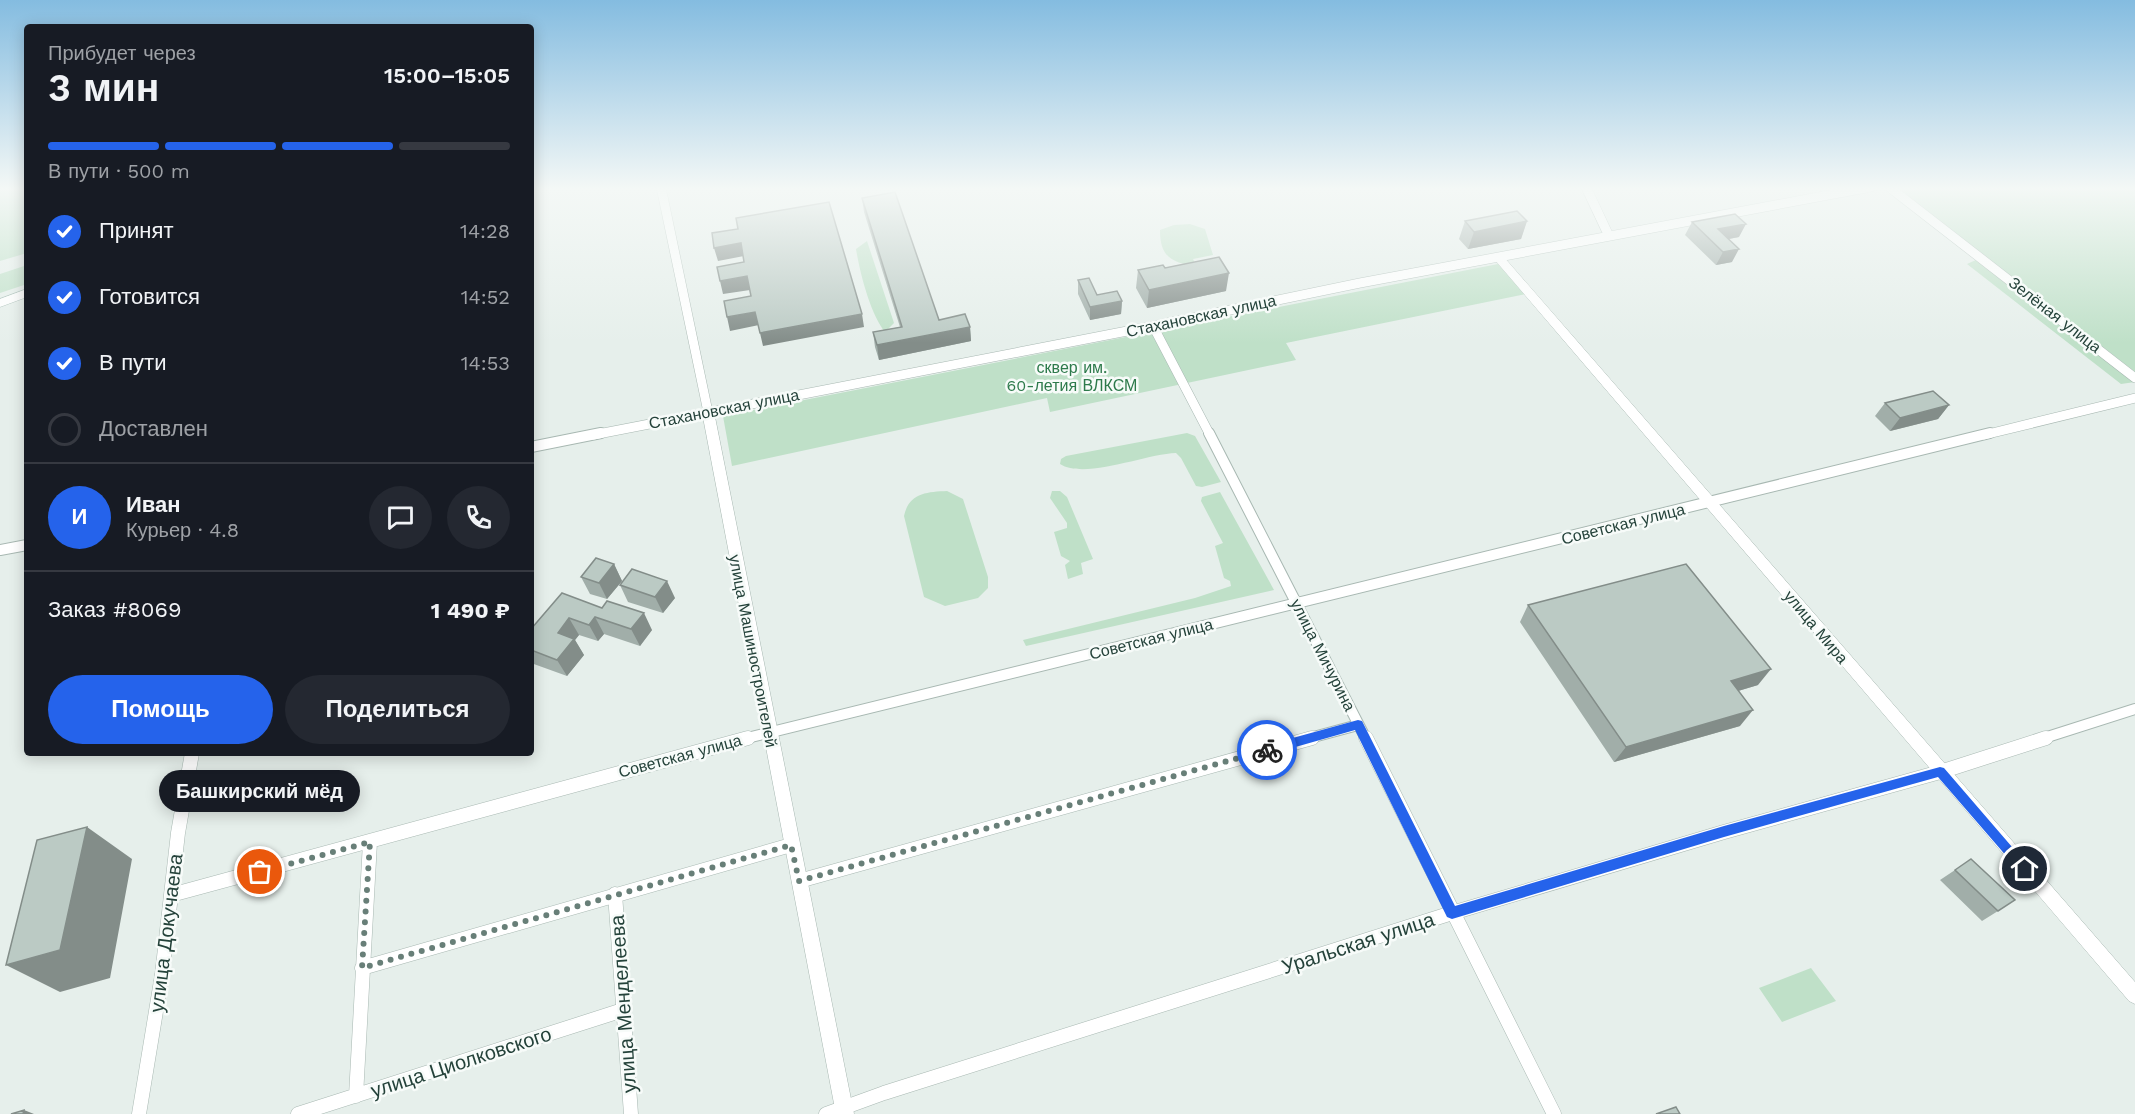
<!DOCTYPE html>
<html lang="ru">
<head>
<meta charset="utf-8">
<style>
  body { margin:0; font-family:"Work Sans",sans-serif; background:#242831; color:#f1f3f6; height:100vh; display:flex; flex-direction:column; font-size:22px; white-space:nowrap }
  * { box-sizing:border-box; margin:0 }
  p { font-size:20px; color:#9ea1a6 }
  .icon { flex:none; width:33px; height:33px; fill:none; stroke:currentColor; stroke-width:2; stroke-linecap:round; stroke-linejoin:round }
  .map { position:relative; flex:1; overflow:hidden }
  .sheet { position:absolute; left:24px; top:24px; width:510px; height:732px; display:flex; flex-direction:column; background:#171b24; border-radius:6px; box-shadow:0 3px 15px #0003 }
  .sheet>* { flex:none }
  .pin { position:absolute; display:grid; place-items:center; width:51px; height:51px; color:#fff; margin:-26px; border:3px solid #fff; border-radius:50%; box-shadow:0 2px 6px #0007 }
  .courier { position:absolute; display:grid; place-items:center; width:60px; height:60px; margin:-30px; border:4px solid #2563eb; border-radius:50%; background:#fff; color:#222; box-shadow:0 2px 8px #0007 }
  .bubble { position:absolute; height:42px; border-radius:21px; background:#171b24; box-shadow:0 3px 15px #0003; font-size:20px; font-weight:600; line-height:42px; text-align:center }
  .summary em { font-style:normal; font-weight:600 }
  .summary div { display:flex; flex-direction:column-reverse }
  .summary { display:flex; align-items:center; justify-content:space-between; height:102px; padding:0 24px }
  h1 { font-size:39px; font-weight:600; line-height:45px }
  .bar { display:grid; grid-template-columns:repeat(4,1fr); gap:9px 6px; align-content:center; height:72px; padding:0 24px }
  .bar i { height:8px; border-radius:4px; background:#363941 }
  .bar .current { background:#2563eb }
  .bar p { grid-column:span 4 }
  .line { display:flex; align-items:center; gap:15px; padding:0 24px; border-top:2px solid #363941 }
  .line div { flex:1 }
  .round { display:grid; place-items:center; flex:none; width:63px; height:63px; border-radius:32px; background:#242831 }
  ol { padding:0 24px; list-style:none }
  li { display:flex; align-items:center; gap:18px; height:66px }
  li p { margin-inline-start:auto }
  li .icon { padding:6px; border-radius:50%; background:#2563eb; color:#fff; stroke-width:4 }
  li:last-child { color:#9ea1a6 }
  li i { width:33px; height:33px; border:3px solid #363941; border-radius:50% }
  .button { display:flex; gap:12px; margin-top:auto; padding:12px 24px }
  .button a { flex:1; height:69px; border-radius:36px; background:#2563eb; color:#fff; font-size:24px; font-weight:600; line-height:69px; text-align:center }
  .button a+a { background:#242831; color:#f1f3f6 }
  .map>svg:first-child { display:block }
  .green { fill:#bfe0c8 }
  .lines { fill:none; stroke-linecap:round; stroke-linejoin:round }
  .minor-far2-casing { stroke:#a8b8b2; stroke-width:10 }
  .minor-far1-casing { stroke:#a8b8b2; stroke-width:12 }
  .minor-casing { stroke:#a8b8b2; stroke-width:15 }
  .tertiary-casing { stroke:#a8b8b2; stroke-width:1 }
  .secondary-casing { stroke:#a4bbb3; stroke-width:1 }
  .minor-far2 { stroke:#fff; stroke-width:9 }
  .minor-far1 { stroke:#fff; stroke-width:10 }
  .minor { stroke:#fff; stroke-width:14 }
  .tertiary { fill:#fff; fill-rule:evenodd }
  .secondary { fill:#fff; fill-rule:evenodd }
  .wall { fill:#a1aea9 }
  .shaded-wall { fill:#838d89 }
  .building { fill:#bbcac4; stroke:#838d89; stroke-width:1.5 }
  .route { fill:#2563eb }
  .done { stroke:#687f78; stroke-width:6; stroke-dasharray:0 10.8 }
  .labels { text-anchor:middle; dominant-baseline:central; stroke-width:5; stroke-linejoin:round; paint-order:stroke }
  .street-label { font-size:16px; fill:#24423a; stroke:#f7fbf9 }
  .park-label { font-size:16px; fill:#2d7a4b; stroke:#f7fbf9 }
  .near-street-label { font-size:20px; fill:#24423a; stroke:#f7fbf9 }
</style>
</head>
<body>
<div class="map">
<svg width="2135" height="1114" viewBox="0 0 2135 1114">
  <rect width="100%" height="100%" fill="#e6efeb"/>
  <!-- green -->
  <path class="green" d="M0,187h27v66l-27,8z
    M1896,187h239v185z
    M1190,224l15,5 8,26 -20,4 4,8c-25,-5 -37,-9 -37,-37l14,-5z
    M867,241l27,82 -9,9c-15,-19 -25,-59 -29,-83z
    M1978,259l157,123 -14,2 -154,-120z
    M1498,264l28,30 -240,49 10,17 -246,52 -3,-14 -315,68 -9,-50z
    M27,265v19l-27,9v-19z
    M1187,433l8,3 26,46 -19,5 -6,-1 -15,-28 -5,-5c-31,1 -91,27 -116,11l1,-5 5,-3z
    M947,491l16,8 25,78v11l-10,10 -33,8 -21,-9 -20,-81c5,-23 22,-24 43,-25z
    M1052,491h8l7,6 26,62 -12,4 2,11 -15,5 -3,-14 5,-4 -9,-5 -7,-24 13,-4v-5l-17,-25z
    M1220,492l54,98 -248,56 -3,-6 172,-42 36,-12 -1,-5 -6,-3 -9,-32 8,-3 -22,-42 1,-4z
    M1811,968l25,33 -54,21 -23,-34z"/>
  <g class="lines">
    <!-- minor-far2 casing -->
    <g class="minor-far2-casing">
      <path id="minor-far2" d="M661,187l47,225
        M1889,187l246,191
        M1153,326l57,109
        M593,435l560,-109 207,-43 511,-96
        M1984,435l151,-37"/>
    </g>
    <!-- minor-far1 casing -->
    <g class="minor-far1-casing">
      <path id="minor-far1" d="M1209,433l157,306
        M531,447l70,-14
        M0,550l27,-5
        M743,739l1247,-306
        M1306,739l52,-14
        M2041,739l94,-30"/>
    </g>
    <!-- minor casing -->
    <g class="minor-casing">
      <path id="minor" d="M1366,738l188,376
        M799,881l513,-143
        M615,894l16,220
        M171,895l577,-157
        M362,968l429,-123
        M356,1096l14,-254
        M139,1114l23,-139 16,-142 14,-80
        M298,1114l325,-104
        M826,1114l58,-21 568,-180 272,-81 216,-60 106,-34"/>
    </g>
    <!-- tertiary casing -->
    <g class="tertiary-casing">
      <path id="tertiary" d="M1581,187h10l23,49 -1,2 -4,1 -5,-3z
        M1499,255l4,1 632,726v22l-6,-3 -634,-741v-4z
        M708,408l6,4 140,702h-18l-134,-702z"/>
    </g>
    <!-- secondary casing -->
    <g class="secondary-casing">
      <path id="secondary" d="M27,289v8l-27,10v-8z"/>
    </g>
    <!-- minor-far2 -->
    <use href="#minor-far2" class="minor-far2"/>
    <!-- minor-far1 -->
    <use href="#minor-far1" class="minor-far1"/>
    <!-- minor -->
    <use href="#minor" class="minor"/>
    <!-- tertiary -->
    <use href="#tertiary" class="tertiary"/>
    <!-- secondary -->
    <use href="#secondary" class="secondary"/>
  </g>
  <!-- wall -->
  <path class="wall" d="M862,198l77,122 31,7 1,14 -92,19 -4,-13 -2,-15 27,-5 -36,-115z
    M1465,221h62l-6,18 -53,10 -9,-10z
    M1692,222l47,15 -10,2 3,23 -16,3 -31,-30z
    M1165,268l61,23 -79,17 -11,-20 2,-18z
    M1078,280l19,15 25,6 -1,13 -31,6 -12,-26z
    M1885,403l64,2 -11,14 -48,12 -15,-15z
    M614,564l8,17 -15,18 -17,-5 -9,-17z
    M620,585l55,13 -12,15 -35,-11z
    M562,593l90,37 -12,16 -36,-12 -6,7 -19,-6 -4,5 9,15 -17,21 -36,-13v-34z
    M1528,605l230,80 -20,6 2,35 -126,36 -94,-140z
    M1955,870l43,41 -16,10 -42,-41z"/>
  <!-- shaded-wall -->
  <path class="shaded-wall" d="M1527,221l-6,18 -53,10 6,-17z
    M1746,224l-7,13 -27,5 6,-13z
    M741,243l3,13 -26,5 -4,-13z
    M1739,249l-7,13 -16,3 7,-13z
    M1229,273l-3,18 -79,17 2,-18z
    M747,276l3,14 -27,4 -3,-13z
    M1122,301l-1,13 -31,6v-13z
    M755,312l4,13 -29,6 -3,-14z
    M862,314l2,13 -101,19 -3,-13z
    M970,327l1,14 -92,19 -2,-15z
    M1949,405l-11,14 -48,12 10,-13z
    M614,564l8,17 -15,18 -8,-16z
    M667,581l8,17 -12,15 -8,-16z
    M644,613l8,17 -12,16 -9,-17z
    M595,617l9,17 -6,7 -9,-16z
    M569,618l10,17 -4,5 9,15 -17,21 -10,-16 1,-27z
    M1771,669l-13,16 -40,12 13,-16z
    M1753,710l-13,16 -126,36 12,-15z
    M87,827l45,32 -22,119 -50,14 -54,-27z
    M24,1110l10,4h-11z"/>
  <!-- building -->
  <path class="building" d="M895,192l44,128 26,-6 5,13 -93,18 -4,-13 29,-5 -40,-129z
    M829,202l33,112 -102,19 -5,-21 -28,5 -3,-16 27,-5 -4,-20 -27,5 -3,-14 27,-5 -3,-19 -27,5 -2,-15 26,-4 -2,-11z
    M1517,211l10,10 -53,11 -9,-11z
    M1735,214l11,10 -28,5 21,20 -16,3 -31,-30z
    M1219,257l10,16 -80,17 -11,-20 25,-5 2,3z
    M1089,278l8,17 20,-4 5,10 -32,6 -12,-27z
    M1933,391l16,14 -49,13 -15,-15z
    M596,558l18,6 -15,19 -18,-6z
    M1686,564l85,105 -40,12 22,29 -127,37 -98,-142z
    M632,569l35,12 -12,16 -35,-12z
    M562,593l40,15 5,-7 37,12 -13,16 -36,-12 -6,8 -20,-7 -11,15 16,6 -17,21 -26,-10v-21z
    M87,827l-27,123 -54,15 31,-125z
    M1971,859l44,41 -17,11 -43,-41z
    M1676,1107l4,7h-24z
    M24,1110l-1,4h-12z"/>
  <!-- sky -->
  <linearGradient id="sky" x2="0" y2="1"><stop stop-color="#84bce0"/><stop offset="0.55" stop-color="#f4f8f6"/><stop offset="1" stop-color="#f4f8f6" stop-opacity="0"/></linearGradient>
  <rect width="2135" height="343" fill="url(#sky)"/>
  <!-- route -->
  <path class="route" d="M1358,720l4,1 93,185 269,-80 216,-59 4,1 87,101 -2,4h-8l-83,-96 -214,60 -272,82 -5,-2 -92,-187 -88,25 -6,-5 6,-5z"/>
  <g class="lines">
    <!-- done -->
    <path class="done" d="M260,872l110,-30 -8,126 429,-123 8,36 468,-131"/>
  </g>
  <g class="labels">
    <!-- street labels -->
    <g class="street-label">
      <text transform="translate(2055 315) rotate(38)">Зелёная улица</text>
      <text transform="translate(1201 316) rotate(-12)">Стахановская улица</text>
      <text transform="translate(724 409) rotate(-11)">Стахановская улица</text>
      <text transform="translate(1623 524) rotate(-14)">Советская улица</text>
      <text transform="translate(1816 627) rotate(50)">улица Мира</text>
      <text transform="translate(1151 639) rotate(-14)">Советская улица</text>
      <text transform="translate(753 651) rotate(79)">улица Машиностроителей</text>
      <text transform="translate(1323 655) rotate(63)">улица Мичурина</text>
      <text transform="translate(680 756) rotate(-15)">Советская улица</text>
    </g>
    <!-- park labels -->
    <g class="park-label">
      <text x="1072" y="367">сквер им.<tspan x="1072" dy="18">60-летия ВЛКСМ</tspan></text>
    </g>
    <!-- near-street labels -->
    <g class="near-street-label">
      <text transform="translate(166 933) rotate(-83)">улица Докучаева</text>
      <text transform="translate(1358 943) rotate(-18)">Уральская улица</text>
      <text transform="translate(623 1004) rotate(-94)">улица Менделеева</text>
      <text transform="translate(461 1062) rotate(-18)">улица Циолковского</text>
    </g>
  </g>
</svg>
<div class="pin" style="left:260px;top:872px;background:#ea580c"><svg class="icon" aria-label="bag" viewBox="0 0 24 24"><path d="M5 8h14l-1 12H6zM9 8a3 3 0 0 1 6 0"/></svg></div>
<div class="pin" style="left:2025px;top:869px;background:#1f2937"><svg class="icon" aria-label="home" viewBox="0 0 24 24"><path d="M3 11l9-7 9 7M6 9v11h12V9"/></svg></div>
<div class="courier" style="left:1267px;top:750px"><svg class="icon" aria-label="bike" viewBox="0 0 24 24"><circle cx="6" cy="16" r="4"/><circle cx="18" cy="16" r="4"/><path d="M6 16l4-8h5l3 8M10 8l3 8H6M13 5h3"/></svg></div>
<div class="bubble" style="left:159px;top:770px;width:201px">Башкирский мёд</div>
<section class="sheet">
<div class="summary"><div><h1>3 мин</h1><p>Прибудет через</p></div><em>15:00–15:05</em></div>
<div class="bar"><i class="current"></i><i class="current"></i><i class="current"></i><i></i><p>В пути · 500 m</p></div>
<ol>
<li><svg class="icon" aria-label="check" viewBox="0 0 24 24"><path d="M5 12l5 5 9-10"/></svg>Принят<p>14:28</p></li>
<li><svg class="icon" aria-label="check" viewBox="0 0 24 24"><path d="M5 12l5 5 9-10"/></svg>Готовится<p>14:52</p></li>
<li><svg class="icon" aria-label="check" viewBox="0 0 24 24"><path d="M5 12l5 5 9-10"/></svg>В пути<p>14:53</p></li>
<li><i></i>Доставлен</li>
</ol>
<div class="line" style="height:108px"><b class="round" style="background:#2563eb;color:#fff">И</b><div><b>Иван</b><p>Курьер · 4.8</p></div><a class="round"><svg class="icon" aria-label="chat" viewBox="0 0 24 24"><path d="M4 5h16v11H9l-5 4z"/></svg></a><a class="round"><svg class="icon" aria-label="phone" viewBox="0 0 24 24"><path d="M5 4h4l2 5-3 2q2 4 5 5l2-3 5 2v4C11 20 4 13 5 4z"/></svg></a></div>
<div class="line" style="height:78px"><div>Заказ #8069</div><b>1 490 ₽</b></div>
<div class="button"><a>Помощь</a><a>Поделиться</a></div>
</section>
</div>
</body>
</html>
